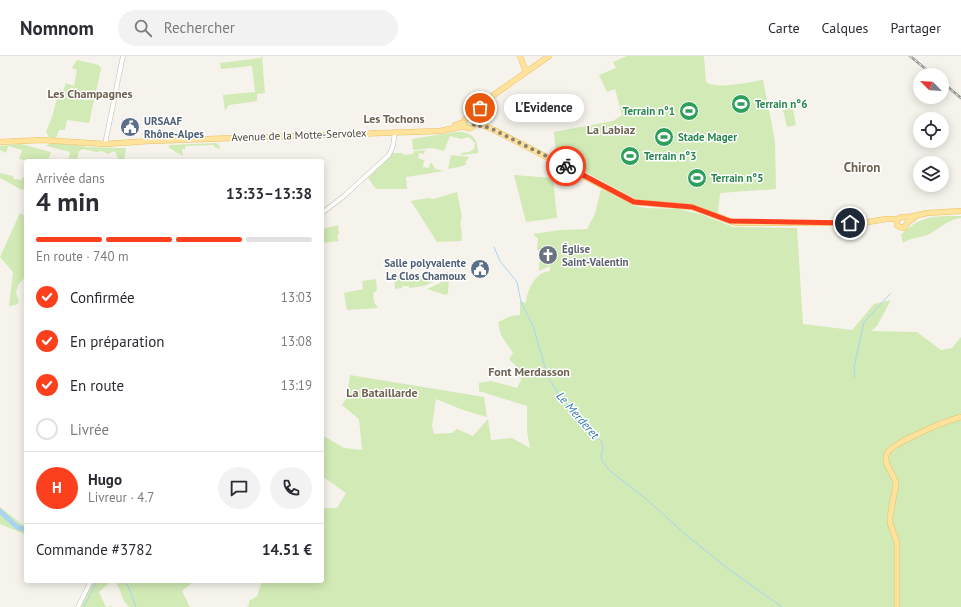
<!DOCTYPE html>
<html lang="fr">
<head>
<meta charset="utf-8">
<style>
  body { margin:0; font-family:"PT Sans",sans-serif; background:#f2f2f3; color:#2b2b33; height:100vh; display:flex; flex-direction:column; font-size:15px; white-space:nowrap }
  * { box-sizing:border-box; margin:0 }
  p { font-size:13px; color:#7c7c81 }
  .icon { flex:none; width:22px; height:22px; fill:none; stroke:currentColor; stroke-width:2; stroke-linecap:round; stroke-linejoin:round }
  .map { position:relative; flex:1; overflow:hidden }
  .drawer { position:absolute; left:24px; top:103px; width:300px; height:424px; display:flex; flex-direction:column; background:#fff; border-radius:4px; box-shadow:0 2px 10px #0003 }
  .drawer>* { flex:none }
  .needle { width:26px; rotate:294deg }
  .fabs { position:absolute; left:913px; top:12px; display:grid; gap:8px }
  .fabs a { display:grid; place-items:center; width:36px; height:36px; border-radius:50%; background:#fff; box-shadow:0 2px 10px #0003; font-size:20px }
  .pin { position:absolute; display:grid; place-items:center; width:34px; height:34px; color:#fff; margin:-17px; border:2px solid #fff; border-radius:50%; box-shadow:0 1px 4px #0007 }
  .courier { position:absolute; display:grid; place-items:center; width:40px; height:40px; margin:-20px; border:3px solid #fc3f1d; border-radius:50%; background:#fff; color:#222; box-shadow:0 1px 5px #0007 }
  .bubble { position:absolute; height:28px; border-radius:14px; background:#fff; box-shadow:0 2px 10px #0003; font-size:13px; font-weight:600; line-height:28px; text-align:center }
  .head em { font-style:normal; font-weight:600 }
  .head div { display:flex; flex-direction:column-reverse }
  .head { display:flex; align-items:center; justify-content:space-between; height:68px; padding:0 12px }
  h1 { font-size:26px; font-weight:600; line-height:30px }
  .bar { display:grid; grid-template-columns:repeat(4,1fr); gap:6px 4px; align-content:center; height:48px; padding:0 12px }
  .bar i { height:5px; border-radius:3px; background:#e1e1e2 }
  .bar .active { background:#fc3f1d }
  .bar p { grid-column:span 4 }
  .line { display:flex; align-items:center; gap:10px; padding:0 12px; border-top:1px solid #e1e1e2 }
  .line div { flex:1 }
  .round { display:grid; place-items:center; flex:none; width:42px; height:42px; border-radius:21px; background:#f2f2f3 }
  ol { padding:0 12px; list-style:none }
  li { display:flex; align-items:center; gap:12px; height:44px }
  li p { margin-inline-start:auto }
  li .icon { padding:4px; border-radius:50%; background:#fc3f1d; color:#fff; stroke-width:4 }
  li:last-child { color:#7c7c81 }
  li i { width:22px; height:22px; border:2px solid #e1e1e2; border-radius:50% }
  header { display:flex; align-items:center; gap:24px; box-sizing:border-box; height:56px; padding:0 20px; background:#fff; border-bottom:1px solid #e1e1e2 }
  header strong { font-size:19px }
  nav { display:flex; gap:22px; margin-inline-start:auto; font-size:14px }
  .search { width:280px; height:36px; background:#f2f2f3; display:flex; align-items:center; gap:10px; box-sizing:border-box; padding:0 14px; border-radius:22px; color:#7c7c81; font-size:15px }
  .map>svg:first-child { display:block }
  .green { fill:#d2eab5 }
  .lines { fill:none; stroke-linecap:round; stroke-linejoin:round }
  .stream { stroke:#a9d4f2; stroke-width:1 }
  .river { stroke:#a9d4f2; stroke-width:5 }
  .minor-casing { stroke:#c2bbae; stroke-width:5 }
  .major-casing { stroke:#e6c16a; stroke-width:6 }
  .minor { stroke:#fff; stroke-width:4 }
  .major { stroke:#ffe39c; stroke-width:5 }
  .rail-casing { stroke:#9a9a9a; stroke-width:2.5 }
  .rail { stroke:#fff; stroke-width:1; stroke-dasharray:3; stroke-linecap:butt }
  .done { stroke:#878178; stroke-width:4; stroke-dasharray:0 7.2 }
  .route { stroke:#fc3f1d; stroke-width:5 }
  .labels { text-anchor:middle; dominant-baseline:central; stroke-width:3; stroke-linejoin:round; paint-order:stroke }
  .leisure-label { font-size:11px; font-weight:bold; fill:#27864d; stroke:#fff; text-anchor:start }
  .service-label { font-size:11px; font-weight:bold; fill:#4e5e75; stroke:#fff; text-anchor:start }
  .street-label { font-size:11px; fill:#4b4439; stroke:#fff }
  .worship-label { font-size:11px; font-weight:bold; fill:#5b616d; stroke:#fff; text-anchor:start }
  .neighbourhood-label { font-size:12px; font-weight:bold; fill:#6e6250; stroke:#fff }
  .water-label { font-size:12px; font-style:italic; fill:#2e7ab2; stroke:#fff }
  .quarter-label { font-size:13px; font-weight:bold; fill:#6e6250; stroke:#fff }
</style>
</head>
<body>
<header>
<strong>Nomnom</strong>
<div class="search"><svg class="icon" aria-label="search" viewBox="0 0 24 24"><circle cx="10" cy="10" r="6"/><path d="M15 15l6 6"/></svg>Rechercher</div>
<nav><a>Carte</a><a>Calques</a><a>Partager</a></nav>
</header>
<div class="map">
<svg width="961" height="551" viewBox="0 0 961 551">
  <rect width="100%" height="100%" fill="#f6f3ec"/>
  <!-- green -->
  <path class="green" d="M261,0h1l3,37 -8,1v7l-28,4 -4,6 -2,-16 32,-3 -3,-26 -31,3 -1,-6 41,-5z
    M627,0h77l2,26c12,8 43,0 57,-2l12,61 1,48 -56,4 -2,21 -23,-9 -59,-6 -80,-42 -2,-25 59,-11 9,-6 -7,-26 -8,3 -8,-17 17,-7 -3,-6z
    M77,4l22,5 2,4 -12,54 -22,-3 -2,10h-6l-3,8 -7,-1 -3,-5 6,-15 7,-26 1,-2 3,2 3,-8 8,3 3,-16 -5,-2z
    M792,48l4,21 -9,2 -5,-21z
    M455,76c16,-1 23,5 23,21l-17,2v-2l8,-1 5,-3 1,-6 -6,-6 -8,2 -11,-3 -6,15 -12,-3 -19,2 -1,-11z
    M51,87l22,1 13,3 35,1h5l-2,13h-5l-4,-10 -7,3 -6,-3 -6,1 -13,-3 -4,2 -2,10h-1v-2l-5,-1 -1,3h-2l2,-9 -24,-6z
    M216,87l3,2 1,4 -6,-2v-2l-29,1v3h-3l1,7 -14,-8v-3z
    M21,88l30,8 -3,9h-20l-9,-2 3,-9 -14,-4 -2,7 -6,-3v-4z
    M425,94l-1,4 -5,-1 -1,5 8,3h-2l-1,6 6,1 1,-5h2l3,6 9,2 -38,6 1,12h-31l-8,-11 25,-25h10v2l10,-1 1,-3z
    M451,99l18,2 -4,6 2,1 -4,2 -15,3z
    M0,117l13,3 1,3 8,1 1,-3 3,1v10l-4,2 -22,-12z
    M514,119l39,3 4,40 -31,4z
    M601,133l34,17 11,2 33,1 24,6 30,12 64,1 6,96 49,6 22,-26 17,-4 -14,26 -6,5 46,1 24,18 11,-2 9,-11v270h-714l2,-2v-4l8,-5 5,-15h60v-73h15l9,-15 -24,-17v-41l22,13 18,2 -3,-31 -17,-14 5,-8 3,-22 134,22 3,20 -24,-7 -27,-11 -4,27 2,8 18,-1 5,-4 16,7 15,-17 3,21 21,-2 18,10 -3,-16v-26l-48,-15v-8l12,-2 26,7 4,-8 -1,-10 -11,-11 4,-6 -12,-18 -3,-13 13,-6 9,-1v-14l6,2c1,-13 9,-31 24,-32v-5l-11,5v-9l12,-1 3,-7 -1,-4h-16l1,-11 -5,-5 28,-4 26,-1 8,-15z
    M457,136l5,25c-4,7 2,16 -1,24l-24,1 -26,-41 17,-3 6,1z
    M20,157l6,3v60l-8,9 -2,8 3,9 -3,3 -7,1 4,-34 -13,-15z
    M961,160v2c-13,1 -23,12 -34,17 -8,3 -17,3 -24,8l-2,-8c19,-20 34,-19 60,-19z
    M338,169l1,9 -2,2 2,5 -17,2v-14z
    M394,219l34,1 11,3 -15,7 -15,2v-2h-7v2l-7,1z
    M376,223l1,11 -4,4 1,8 4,6 -31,2 -3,-17 19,-4 -1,-8z
    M443,223h6l-1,14 -2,2 -19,-6 13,-6z
    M0,451l23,18 3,-4v14l-26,-11z
    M94,525h17l-12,11 7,15 6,-1v1h-31l6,-16z
    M116,525h78l-12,10 8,16h-61l-5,-6z"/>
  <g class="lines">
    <!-- stream -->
    <path class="stream" d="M494,191l6,14 17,21 4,20 12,24 15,51 14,22 40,43 1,7 -2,6 1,6 8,10 35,27 40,36 42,34 55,39
      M855,321l-1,-10 10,-45 26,-28
      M126,525l10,26
      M84,551l13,-26"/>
    <!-- river -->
    <path class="river" d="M0,455l17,16 9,3"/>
    <!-- minor casing -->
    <g class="minor-casing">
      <path id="minor" d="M105,88l18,-88
        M322,157l22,-17 45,-41 4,-9 2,-14
        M78,551l13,-26"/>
    </g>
    <!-- major casing -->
    <g class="major-casing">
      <path id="major" d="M520,0l6,16
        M469,61l9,-11 71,-50
        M463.5 67a5.5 5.5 0 1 1 11 0a5.5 5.5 0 1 1-11 0Z
        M475,66l19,8 140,72 58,5 38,14 7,2h125l24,-4h11
        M455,69l9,-3
        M0,86l42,-2 63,4 45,-3 290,-10 25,-5
        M916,160l-8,6 -4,6 -4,-1 -3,-2v-6l5,-2h7l18,-4 34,-2
        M897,551v-64l-7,-20v-6l6,-33c-1,-9 -11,-17 -10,-26 0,-3 1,-6 4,-8 8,-9 58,-30 71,-33"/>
    </g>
    <!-- minor -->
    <use href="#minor" class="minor"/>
    <!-- major -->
    <use href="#major" class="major"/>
    <!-- rail casing -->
    <g class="rail-casing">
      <path id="rail" d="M910,0l23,19
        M942,26l19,16"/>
    </g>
    <!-- rail -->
    <use href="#rail" class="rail"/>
  </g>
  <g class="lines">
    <!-- done -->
    <path class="done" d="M480,52v-2h-2l-9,11 5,3v6h9l7,2 76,38"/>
    <!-- route -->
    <path class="route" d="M566,110l68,36 58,5 38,14 120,2"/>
  </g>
  <!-- icons -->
  <defs>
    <g id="stadium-disc" transform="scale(1)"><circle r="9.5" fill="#2e9e5b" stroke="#fff"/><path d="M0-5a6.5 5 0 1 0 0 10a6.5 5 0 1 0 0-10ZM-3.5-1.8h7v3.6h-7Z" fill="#fff"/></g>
    <g id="civic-disc" transform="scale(1)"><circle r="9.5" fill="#5c6f8a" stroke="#fff"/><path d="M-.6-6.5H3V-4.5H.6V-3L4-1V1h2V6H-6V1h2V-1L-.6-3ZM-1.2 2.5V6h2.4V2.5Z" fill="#fff"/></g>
    <g id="church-disc" transform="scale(1)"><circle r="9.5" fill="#6b7280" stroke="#fff"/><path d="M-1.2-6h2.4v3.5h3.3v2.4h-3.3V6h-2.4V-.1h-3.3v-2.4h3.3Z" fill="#fff"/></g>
  </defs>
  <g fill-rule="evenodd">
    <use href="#stadium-disc" x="741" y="48"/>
    <use href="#stadium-disc" x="689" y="55"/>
    <use href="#civic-disc" x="130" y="71"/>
    <use href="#stadium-disc" x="664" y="81"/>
    <use href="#stadium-disc" x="630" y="100"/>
    <use href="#stadium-disc" x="697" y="122"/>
    <use href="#church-disc" x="548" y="199"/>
    <use href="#civic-disc" x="480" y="213"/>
  </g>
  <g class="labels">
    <!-- leisure labels -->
    <g class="leisure-label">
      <text x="755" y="48">Terrain n°6</text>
      <text x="675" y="55" text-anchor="end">Terrain n°1</text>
      <text x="678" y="81">Stade Mager</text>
      <text x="644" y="100">Terrain n°3</text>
      <text x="711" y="122">Terrain n°5</text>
    </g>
    <!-- service labels -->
    <g class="service-label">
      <text x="144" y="65">URSAAF<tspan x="144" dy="13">Rhône-Alpes</tspan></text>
      <text x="466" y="207" text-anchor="end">Salle polyvalente<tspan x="466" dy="13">Le Clos Chamoux</tspan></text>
    </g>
    <!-- street labels -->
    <g class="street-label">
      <text transform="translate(299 79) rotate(-2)">Avenue de la Motte-Servolex</text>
    </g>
    <!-- worship labels -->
    <g class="worship-label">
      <text x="562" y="193">Église<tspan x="562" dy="13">Saint-Valentin</tspan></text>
    </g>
    <!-- neighbourhood labels -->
    <g class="neighbourhood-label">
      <text x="90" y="37">Les Champagnes</text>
      <text x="394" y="62">Les Tochons</text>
      <text x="611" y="73">La Labiaz</text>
      <text x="529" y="315">Font Merdasson</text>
      <text x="382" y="336">La Bataillarde</text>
    </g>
    <!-- water labels -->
    <g class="water-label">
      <text transform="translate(578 359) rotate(49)">Le Merderet</text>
    </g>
    <!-- quarter labels -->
    <g class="quarter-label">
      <text x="862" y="111">Chiron</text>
    </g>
  </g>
</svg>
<div class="fabs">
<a><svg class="needle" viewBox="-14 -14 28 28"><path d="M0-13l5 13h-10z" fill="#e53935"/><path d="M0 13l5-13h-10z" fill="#7c7c81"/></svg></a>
<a><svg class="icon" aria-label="locate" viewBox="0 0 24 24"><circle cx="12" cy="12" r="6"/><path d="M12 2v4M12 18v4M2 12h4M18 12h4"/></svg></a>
<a><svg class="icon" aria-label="layers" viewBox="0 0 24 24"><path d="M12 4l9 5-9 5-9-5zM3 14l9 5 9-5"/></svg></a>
</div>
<div class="pin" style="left:480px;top:52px;background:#ea580c"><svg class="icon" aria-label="bag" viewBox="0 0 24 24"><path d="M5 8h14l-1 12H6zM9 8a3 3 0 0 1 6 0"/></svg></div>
<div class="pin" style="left:850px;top:167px;background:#1f2937"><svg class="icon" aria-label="home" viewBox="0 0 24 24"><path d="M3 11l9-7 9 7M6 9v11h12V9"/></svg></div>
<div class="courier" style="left:566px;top:110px"><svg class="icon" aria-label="bike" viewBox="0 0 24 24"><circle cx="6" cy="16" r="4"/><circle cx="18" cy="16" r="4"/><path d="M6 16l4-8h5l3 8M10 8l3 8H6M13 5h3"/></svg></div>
<div class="bubble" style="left:504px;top:38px;width:80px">L'Evidence</div>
<section class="drawer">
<div class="head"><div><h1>4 min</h1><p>Arrivée dans</p></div><em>13:33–13:38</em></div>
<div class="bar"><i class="active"></i><i class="active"></i><i class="active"></i><i></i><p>En route · 740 m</p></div>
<ol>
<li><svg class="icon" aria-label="check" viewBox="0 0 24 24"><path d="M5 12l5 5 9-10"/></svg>Confirmée<p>13:03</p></li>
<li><svg class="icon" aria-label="check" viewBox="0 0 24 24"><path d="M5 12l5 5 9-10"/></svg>En préparation<p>13:08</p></li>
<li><svg class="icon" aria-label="check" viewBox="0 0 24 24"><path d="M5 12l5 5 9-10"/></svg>En route<p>13:19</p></li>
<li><i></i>Livrée</li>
</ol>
<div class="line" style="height:72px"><b class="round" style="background:#fc3f1d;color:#fff">H</b><div><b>Hugo</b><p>Livreur · 4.7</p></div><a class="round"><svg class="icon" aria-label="chat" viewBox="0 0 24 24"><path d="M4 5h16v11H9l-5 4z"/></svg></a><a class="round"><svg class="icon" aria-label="phone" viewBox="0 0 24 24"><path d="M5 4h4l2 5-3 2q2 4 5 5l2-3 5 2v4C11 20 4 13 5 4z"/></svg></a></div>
<div class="line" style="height:52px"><div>Commande #3782</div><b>14.51 €</b></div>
</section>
</div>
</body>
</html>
